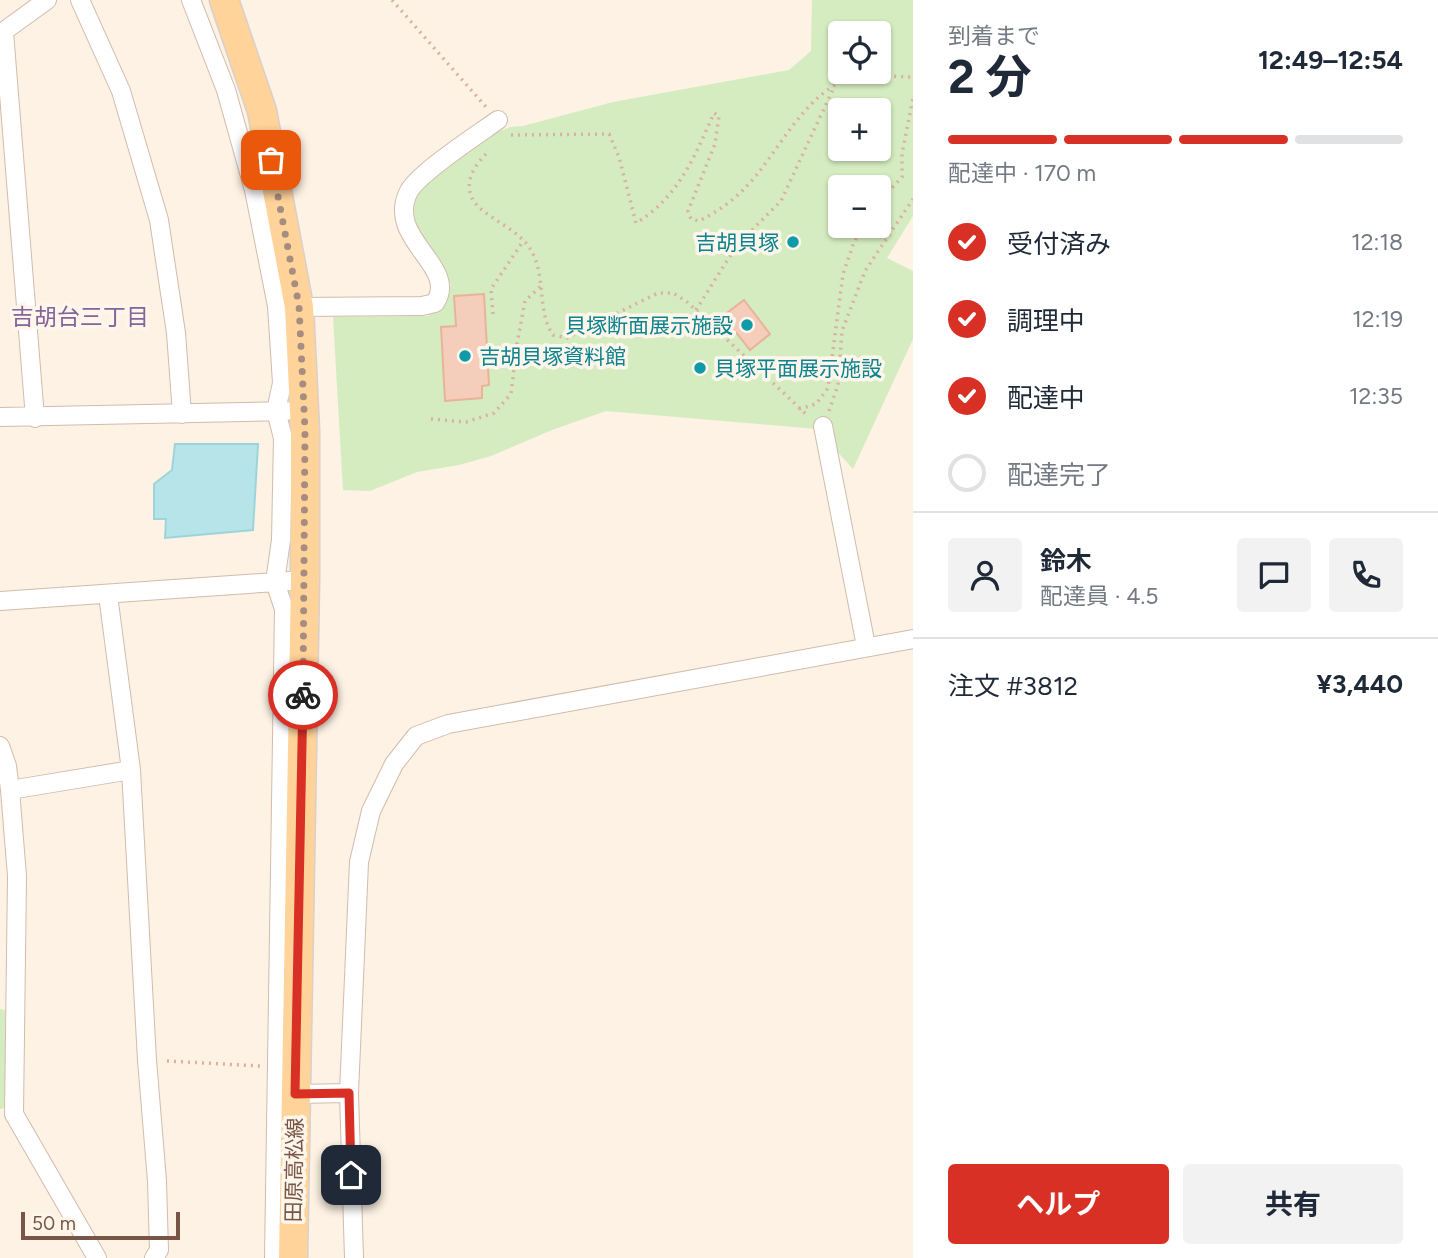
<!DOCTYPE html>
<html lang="ja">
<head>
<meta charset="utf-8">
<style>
  body { margin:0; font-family:Figtree,"Noto Sans JP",sans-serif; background:#f2f2f3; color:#1f2937; height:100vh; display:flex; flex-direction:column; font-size:26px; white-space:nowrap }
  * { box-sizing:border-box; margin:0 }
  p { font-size:23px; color:#747a83 }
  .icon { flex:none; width:38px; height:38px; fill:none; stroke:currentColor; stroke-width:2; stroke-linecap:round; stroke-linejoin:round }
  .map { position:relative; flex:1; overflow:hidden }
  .panel { display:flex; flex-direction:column; background:#fff; width:525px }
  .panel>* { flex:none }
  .tools { position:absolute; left:828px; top:21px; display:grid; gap:14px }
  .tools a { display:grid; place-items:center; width:63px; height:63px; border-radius:7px; background:#fff; box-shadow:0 2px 5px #0004; font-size:35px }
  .scale { position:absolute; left:21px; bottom:18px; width:159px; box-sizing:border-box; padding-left:7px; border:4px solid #775648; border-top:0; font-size:19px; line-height:24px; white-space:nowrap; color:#775648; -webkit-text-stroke:5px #fff6eb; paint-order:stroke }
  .pin { position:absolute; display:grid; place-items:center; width:60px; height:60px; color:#fff; margin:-30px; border-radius:14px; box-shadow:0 4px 10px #0006 }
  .courier { position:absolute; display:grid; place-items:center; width:70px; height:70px; margin:-35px; border:5px solid #d93025; border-radius:50%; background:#fff; color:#222; box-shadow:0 2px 9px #0007 }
  .head em { font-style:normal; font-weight:700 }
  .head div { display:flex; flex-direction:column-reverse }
  .head { display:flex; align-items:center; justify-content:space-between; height:119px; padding:0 35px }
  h1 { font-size:46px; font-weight:700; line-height:52px }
  .bar { display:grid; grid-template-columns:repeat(4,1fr); gap:10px 7px; align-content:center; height:84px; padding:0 35px }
  .bar i { height:9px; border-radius:5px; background:#e0e1e3 }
  .bar .active { background:#d93025 }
  .bar p { grid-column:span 4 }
  .line { display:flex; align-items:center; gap:18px; padding:0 35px; border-top:2px solid #e0e1e3 }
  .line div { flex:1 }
  .round { display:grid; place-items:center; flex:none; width:74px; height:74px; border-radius:7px; background:#f2f2f3 }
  ol { padding:0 35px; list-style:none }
  li { display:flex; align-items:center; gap:21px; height:77px }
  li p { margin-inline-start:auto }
  li .icon { padding:7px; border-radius:50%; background:#d93025; color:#fff; stroke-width:4 }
  li:last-child { color:#747a83 }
  li i { width:38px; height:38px; border:4px solid #e0e1e3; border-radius:50% }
  .button { display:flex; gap:14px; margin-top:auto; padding:14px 35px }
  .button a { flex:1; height:80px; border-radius:7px; background:#d93025; color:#fff; font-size:28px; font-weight:700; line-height:80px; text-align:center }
  .button a+a { background:#f2f2f3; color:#1f2937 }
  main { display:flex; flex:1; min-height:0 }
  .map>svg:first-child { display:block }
  .green { fill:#d5ecc1; fill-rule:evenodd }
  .water { fill:#b7e4e8; stroke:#9cd4db; stroke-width:2 }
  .building { fill:#f4ceba; stroke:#e8b399; stroke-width:2 }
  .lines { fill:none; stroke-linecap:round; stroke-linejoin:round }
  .street-casing { stroke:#d2bbac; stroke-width:20 }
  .primary-casing { stroke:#d9d0cc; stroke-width:31 }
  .path { stroke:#dab19d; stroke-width:3.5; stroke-dasharray:2 5; stroke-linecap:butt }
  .street { stroke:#fff; stroke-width:18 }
  .primary { stroke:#ffd399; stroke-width:28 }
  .done { stroke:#a68d7f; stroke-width:7; stroke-dasharray:0 12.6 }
  .route { stroke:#d93025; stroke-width:9 }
  .culture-dot { fill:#0f9aa8; stroke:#fff6eb; stroke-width:2.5 }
  .labels { text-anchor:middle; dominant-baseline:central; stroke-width:7; stroke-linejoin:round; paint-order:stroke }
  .culture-label { font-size:21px; fill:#0d838f; stroke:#fff6eb; text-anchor:end }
  .street-label { font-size:21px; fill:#775648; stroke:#fff6eb }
  .neighbourhood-label { font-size:23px; fill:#85639b; stroke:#fff6eb }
</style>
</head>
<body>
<main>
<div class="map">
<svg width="913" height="1258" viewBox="0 0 913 1258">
  <rect width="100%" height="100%" fill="#fdf2e4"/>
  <!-- green -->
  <path class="green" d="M812,0h101v216l-26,42 26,13v68l-60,130 -36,-40 -211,-18 -54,19 -61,26 -32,9 -42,7 -47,19 -27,-1 -10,-173 95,-1 18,-17 5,-14 -30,-47 -9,-18v-17l10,-17 73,-53 15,-6 13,-1 90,-24 176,-32 22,-19zM840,33h38v39h-38zM840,110h38v39h-38zM840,187h38v39h-38z
    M0,1009l5,1 2,97 -7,2z"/>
  <!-- water -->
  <path class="water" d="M175,444h83l-5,86 -88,8 1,-19h-12v-35l18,-14z"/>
  <!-- building -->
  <path class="building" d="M484,294l5,91 -7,1v12l-37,3 -4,-74 15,-1 -2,-30z
    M744,300l26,34 -20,16 -27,-34z"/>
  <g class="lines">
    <!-- street casing -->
    <g class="street-casing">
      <path id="street" d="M80,0l41,91 38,129 17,113 6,81
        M191,0l35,90 28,100 23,116 5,77 -6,28 7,27 -2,102 -6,42 9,27 -10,649
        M4,32l31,386
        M0,34l47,-34
        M299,307l123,-1 13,-3c25,-37 -51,-64 -26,-112 11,-19 68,-56 89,-71
        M0,417l287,-6
        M823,426l43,220
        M108,595l23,175 16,290 10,121 2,69 -5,8
        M0,601l305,-21
        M0,746l7,20 3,24 7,86 -3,238 83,144
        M10,790l121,-20
        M295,1094l54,-1
        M354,1258l-5,-165 10,-231 12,-51 23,-47 22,-28 32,-12 465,-85"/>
    </g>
    <!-- primary casing -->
    <g class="primary-casing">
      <path id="primary" d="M224,0l38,111 37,196 6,123v150l-12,678"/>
    </g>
    <!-- path -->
    <path class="path" d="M392,0l94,107
      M511,135l98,-1 10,23 17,66c42,-25 59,-67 78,-110l5,3 -4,28 -27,67 3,8 8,2c16,-8 31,-18 44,-31 35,-34 60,-99 111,-113 15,-4 42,0 59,0
      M486,154c-11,11 -22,27 -14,44 9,19 48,30 60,54 14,26 5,60 21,83l14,3 91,-45h15l13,8 121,114
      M878,203l24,-26v-23l11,-56
      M696,310l41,-65 44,-44 53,-114
      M493,314l-2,-25 33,-49
      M799,409l17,-5 12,-16 15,-114 11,-32 10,-16
      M829,411l9,-26 4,-54 23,-60 48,-72
      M431,419l35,3 28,-9 17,-19 6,-50 8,-43 17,-16
      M167,1061l93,5"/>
    <!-- street -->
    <use href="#street" class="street"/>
    <!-- primary -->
    <use href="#primary" class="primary"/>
  </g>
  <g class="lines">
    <!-- done -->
    <path class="done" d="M271,160l28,146 6,124 -2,265"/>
    <!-- route -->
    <path class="route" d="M303,695l-8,399 54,-1 2,82"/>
  </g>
  <!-- markers -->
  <g class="culture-dot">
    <circle cx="793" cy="242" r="7"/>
    <circle cx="747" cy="325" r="7"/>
    <circle cx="465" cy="356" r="7"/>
    <circle cx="700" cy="368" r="7"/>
  </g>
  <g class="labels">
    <!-- culture labels -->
    <g class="culture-label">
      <text x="779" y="242">吉胡貝塚</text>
      <text x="733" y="325">貝塚断面展示施設</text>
      <text x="479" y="356" text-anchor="start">吉胡貝塚資料館</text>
      <text x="714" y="368" text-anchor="start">貝塚平面展示施設</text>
    </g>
    <!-- street labels -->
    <g class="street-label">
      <text transform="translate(294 1170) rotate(-89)">田原高松線</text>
    </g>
    <!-- neighbourhood labels -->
    <g class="neighbourhood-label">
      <text x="80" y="317">吉胡台三丁目</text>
    </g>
  </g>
</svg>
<div class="tools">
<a><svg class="icon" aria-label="locate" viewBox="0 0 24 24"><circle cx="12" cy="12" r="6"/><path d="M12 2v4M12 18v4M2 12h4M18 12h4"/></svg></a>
<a>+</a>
<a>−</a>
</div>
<div class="scale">50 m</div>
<div class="pin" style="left:271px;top:160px;background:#ea580c"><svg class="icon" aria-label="bag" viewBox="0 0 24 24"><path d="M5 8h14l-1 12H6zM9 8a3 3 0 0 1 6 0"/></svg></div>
<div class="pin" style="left:351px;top:1175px;background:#1f2937"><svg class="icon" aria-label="home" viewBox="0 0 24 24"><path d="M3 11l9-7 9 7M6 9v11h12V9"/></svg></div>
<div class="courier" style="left:303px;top:695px"><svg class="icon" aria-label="bike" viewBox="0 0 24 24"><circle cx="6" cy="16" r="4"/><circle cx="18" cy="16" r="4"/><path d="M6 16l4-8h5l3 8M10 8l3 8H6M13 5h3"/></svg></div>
</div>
<section class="panel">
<div class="head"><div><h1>2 分</h1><p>到着まで</p></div><em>12:49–12:54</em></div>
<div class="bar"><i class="active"></i><i class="active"></i><i class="active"></i><i></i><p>配達中 · 170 m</p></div>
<ol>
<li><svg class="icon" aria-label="check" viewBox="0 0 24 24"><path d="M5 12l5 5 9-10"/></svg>受付済み<p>12:18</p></li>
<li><svg class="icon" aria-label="check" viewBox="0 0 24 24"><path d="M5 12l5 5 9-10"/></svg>調理中<p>12:19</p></li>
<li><svg class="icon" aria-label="check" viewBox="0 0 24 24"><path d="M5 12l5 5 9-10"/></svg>配達中<p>12:35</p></li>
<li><i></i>配達完了</li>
</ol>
<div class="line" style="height:126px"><a class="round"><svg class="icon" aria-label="person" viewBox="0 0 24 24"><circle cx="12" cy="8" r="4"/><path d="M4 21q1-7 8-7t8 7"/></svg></a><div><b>鈴木</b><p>配達員 · 4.5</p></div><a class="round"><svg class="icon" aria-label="chat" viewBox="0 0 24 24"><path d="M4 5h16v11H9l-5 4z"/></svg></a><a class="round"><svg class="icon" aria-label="phone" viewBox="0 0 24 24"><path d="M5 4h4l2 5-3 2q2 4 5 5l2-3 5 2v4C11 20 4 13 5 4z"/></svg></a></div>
<div class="line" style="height:91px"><div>注文 #3812</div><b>¥3,440</b></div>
<div class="button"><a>ヘルプ</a><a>共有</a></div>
</section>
</main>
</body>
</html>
